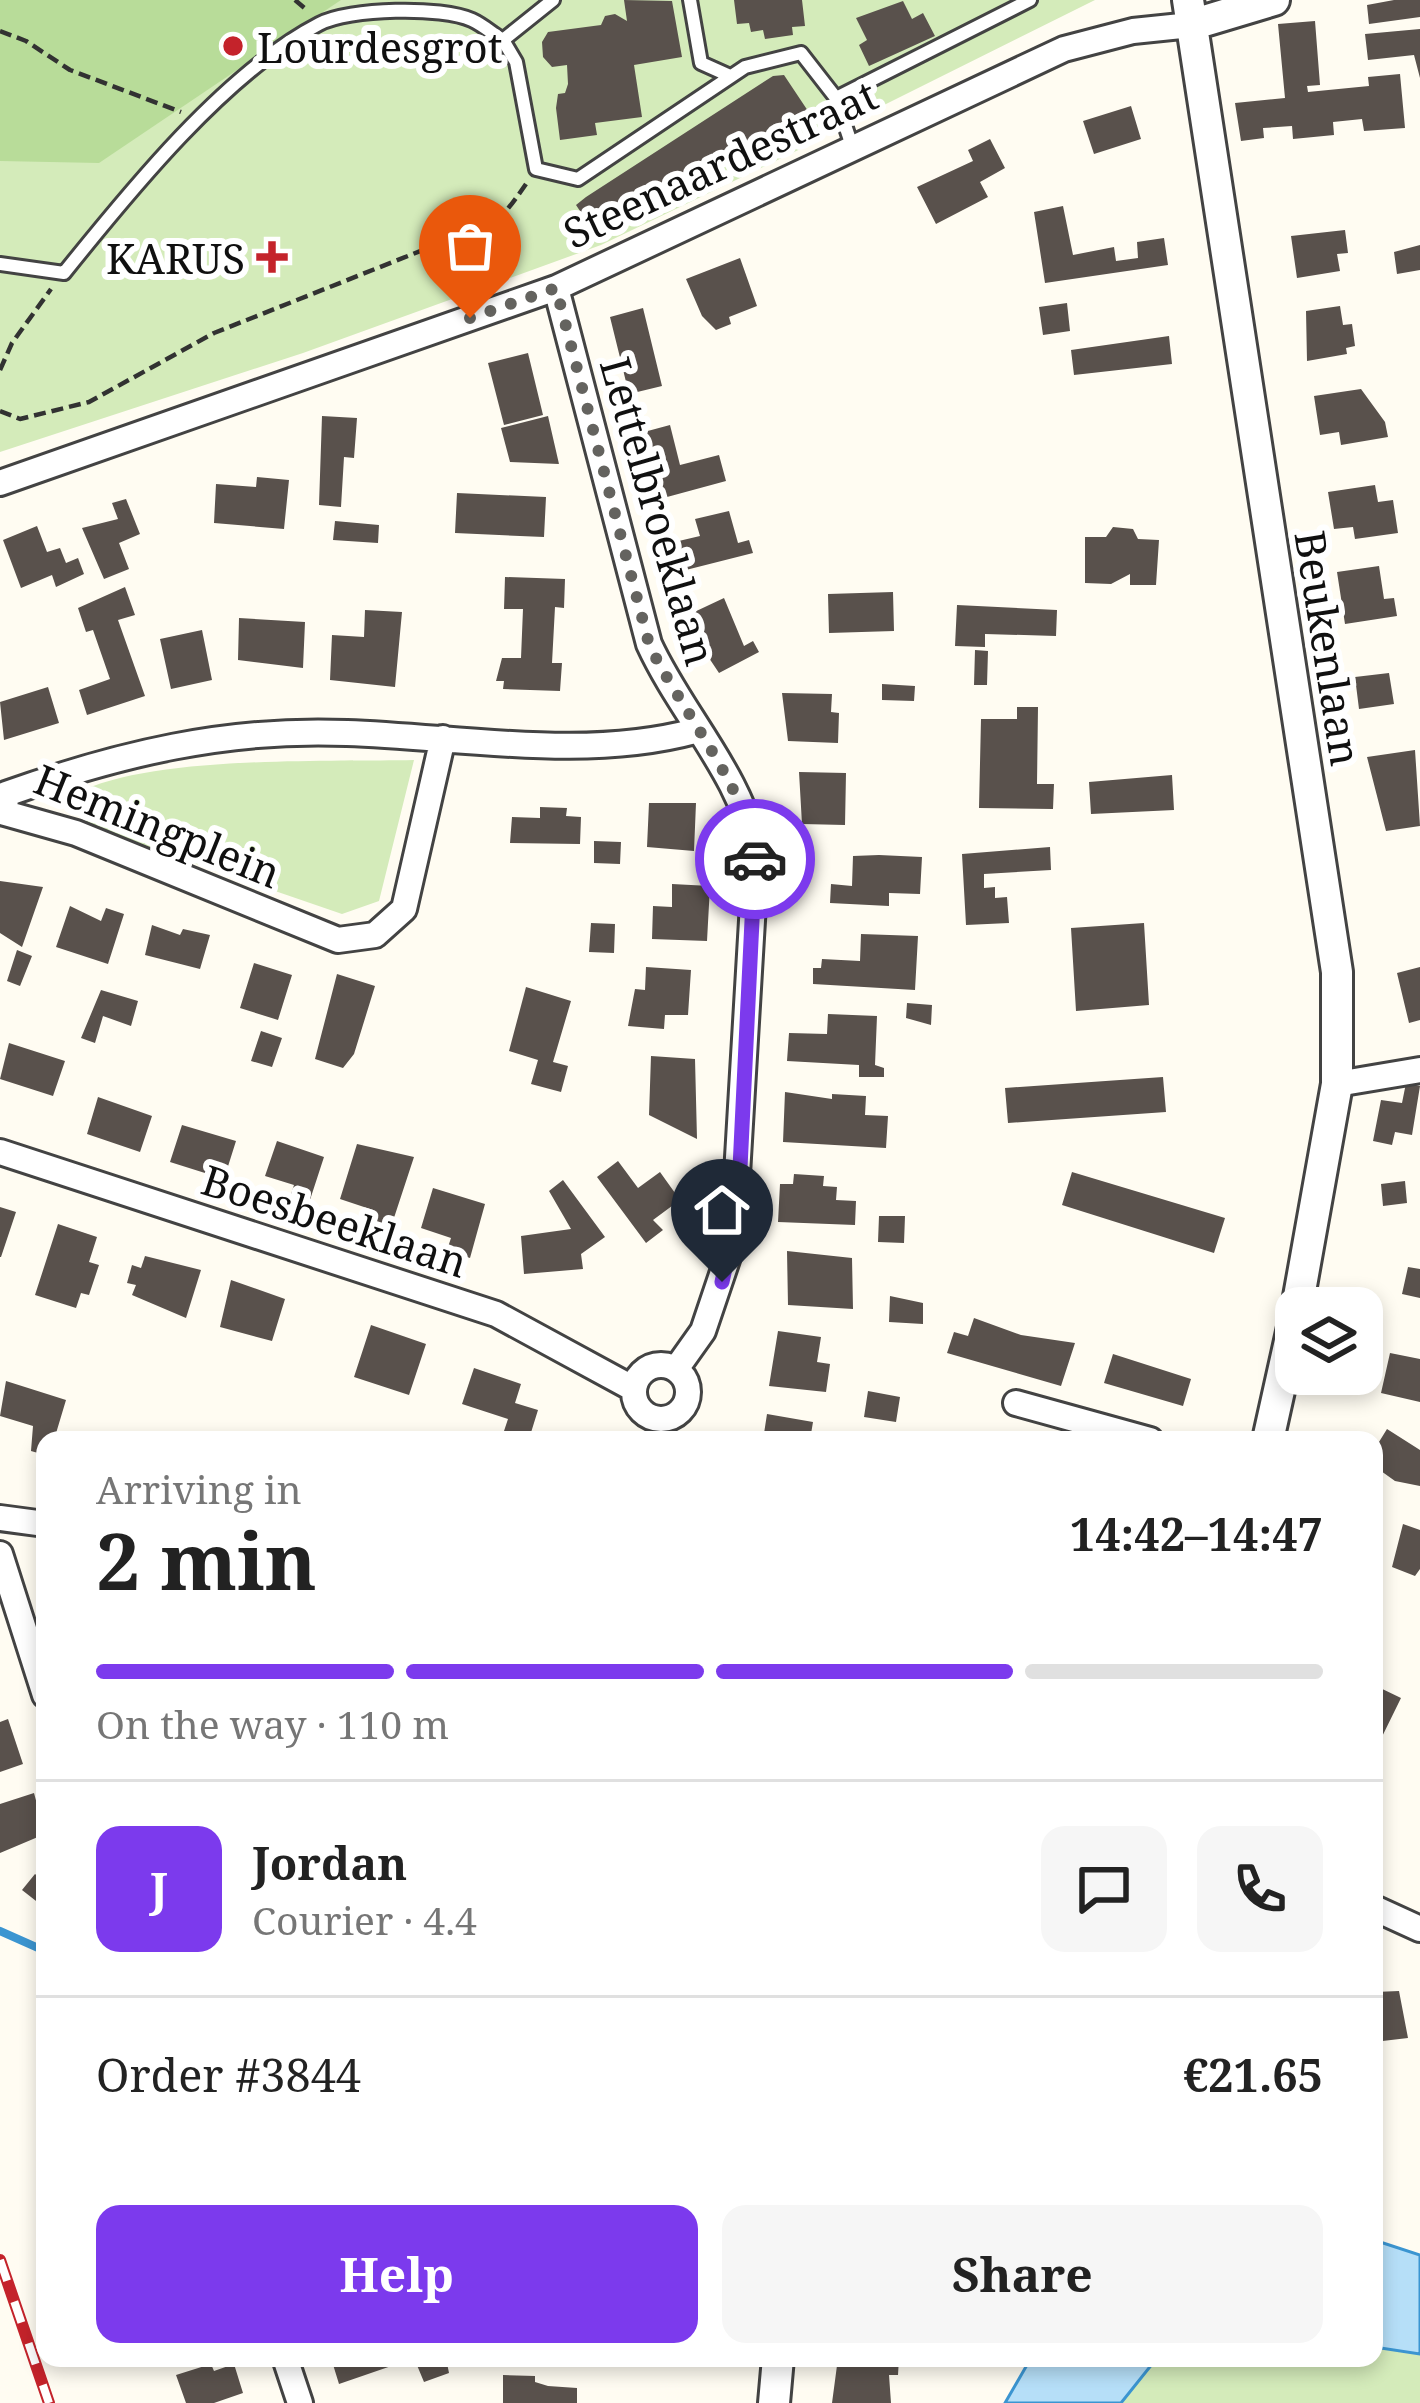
<!DOCTYPE html>
<html lang="en">
<head>
<meta charset="utf-8">
<style>
  body { margin:0; font-family:"Noto Serif",serif; background:#f6f6f6; color:#222; height:100vh; display:flex; flex-direction:column; font-size:45px; white-space:nowrap }
  * { box-sizing:border-box; margin:0 }
  p { font-size:39px; color:#767676 }
  .icon { flex:none; width:66px; height:66px; fill:none; stroke:currentColor; stroke-width:2; stroke-linecap:round; stroke-linejoin:round }
  .map { position:relative; flex:1; overflow:hidden }
  .sheet { position:absolute; left:36px; top:1431px; width:1347px; height:936px; display:flex; flex-direction:column; background:#fff; border-radius:24px; box-shadow:0 6px 18px #0003 }
  .sheet>* { flex:none }
  .controls { position:absolute; left:1275px; top:1287px; display:grid; gap:24px }
  .controls a { display:grid; place-items:center; width:108px; height:108px; border-radius:24px; background:#fff; box-shadow:0 6px 18px #0003; font-size:60px }
  .pin { position:absolute; display:grid; place-items:center; width:102px; height:102px; color:#fff; margin:-123px -51px; border-radius:50% 50% 50% 0; rotate:-45deg; box-shadow:0 0 12px #0007 }
  .pin .icon { rotate:45deg }
  .courier { position:absolute; display:grid; place-items:center; width:120px; height:120px; margin:-60px; border:9px solid #7c3aed; border-radius:50%; background:#fff; color:#222; box-shadow:0 3px 15px #0007 }
  .headline em { font-style:normal; font-weight:700 }
  .headline div { display:flex; flex-direction:column-reverse }
  .headline { display:flex; align-items:center; justify-content:space-between; height:204px; padding:0 60px }
  h1 { font-size:78px; font-weight:700; line-height:90px }
  .bar { display:grid; grid-template-columns:repeat(4,1fr); gap:18px 12px; align-content:center; height:144px; padding:0 60px }
  .bar i { height:15px; border-radius:9px; background:#e0e0e0 }
  .bar .on { background:#7c3aed }
  .bar p { grid-column:span 4 }
  .line { display:flex; align-items:center; gap:30px; padding:0 60px; border-top:3px solid #e0e0e0 }
  .line div { flex:1 }
  .round { display:grid; place-items:center; flex:none; width:126px; height:126px; border-radius:24px; background:#f6f6f6 }
  .button { display:flex; gap:24px; margin-top:auto; padding:24px 60px }
  .button a { flex:1; height:138px; border-radius:24px; background:#7c3aed; color:#fff; font-size:48px; font-weight:700; line-height:138px; text-align:center }
  .button a+a { background:#f6f6f6; color:#222 }
  .map>svg:first-child { display:block }
  .green { fill:#d4ebba }
  .forest { fill:#b8dc99 }
  .water { fill:#b6dff8; stroke:#3b95d1; stroke-width:3 }
  .lines { fill:none; stroke-linecap:round; stroke-linejoin:round }
  .stream { stroke:#3b95d1; stroke-width:8 }
  .building { fill:#59514c }
  .service-casing { stroke:#434343; stroke-width:18 }
  .minor-casing { stroke:#434343; stroke-width:30 }
  .tertiary-casing { stroke:#434343; stroke-width:36 }
  .path { stroke:#323232; stroke-width:4.5; stroke-dasharray:12 6; stroke-linecap:butt }
  .service { stroke:#fff; stroke-width:12 }
  .minor { stroke:#fff; stroke-width:24 }
  .tertiary { stroke:#fff; stroke-width:30 }
  .rail-casing { stroke:#c4232b; stroke-width:12 }
  .rail { stroke:#fff; stroke-width:8; stroke-dasharray:22; stroke-linecap:butt }
  .done { stroke:#64635f; stroke-width:12; stroke-dasharray:0 21.6 }
  .route { stroke:#7c3aed; stroke-width:15 }
  .poi-dot { fill:#c4232b; stroke:#fff; stroke-width:4.5 }
  .labels { text-anchor:middle; dominant-baseline:central; stroke-width:12; stroke-linejoin:round; paint-order:stroke }
  .poi-label { font-size:42px; fill:#101010; stroke:#fff; text-anchor:start }
  .street-label { font-size:42px; fill:#101010; stroke:#fff }
</style>
</head>
<body>
<div class="map">
<svg width="1420" height="2403" viewBox="0 0 1420 2403">
  <rect width="100%" height="100%" fill="#fffcf2"/>
  <!-- green -->
  <path class="green" d="M0,0h1095l-229,114 -19,-2 -22,10 -6,18 -218,105 -298,108 -303,99z
    M414,760l-35,141 -37,13 -253,-87 -13,-33c72,-39 251,-32 338,-34z
    M1374,2347l46,7v49h-299l36,-45h217z"/>
  <!-- forest -->
  <path class="forest" d="M0,0h341l-242,163 -99,-2z"/>
  <!-- water -->
  <path class="water" d="M1374,2240l46,15v99l-46,-7z
    M1031,2358h126l-36,45h-116z"/>
  <g class="lines">
    <!-- stream -->
    <path class="stream" d="M0,1931l45,20"/>
  </g>
  <!-- building -->
  <path class="building" d="M624,0l48,1 10,56 -48,8 8,52 -47,6 2,12 -37,5 -4,-32 2,-14 7,-1 3,-9 -1,-19 -15,2 -9,-10 -1,-15 6,-10 53,-7 4,-9 10,-2 12,7z
    M734,0h68l3,26 -13,1 1,8 -28,4 -2,-9 -12,2 -2,-9 -12,1z
    M1394,0h26v17l-51,7 -2,-19z
    M903,1l9,18 11,-6 12,23 -66,30 -10,-21 8,-5 -11,-22z
    M1315,21l5,64 -13,1 1,6 61,-6 -1,-9 32,-3 5,54 -41,3 -2,-12 -29,3 1,13 -41,4 -1,-13 -29,2 1,10 -23,3 -6,-38 50,-5 -7,-74z
    M1420,29v49l-6,-23 -46,5 -3,-26z
    M784,75l24,36 -153,98 -11,-17 -7,13 -4,-5 -43,26 -14,-21 10,-8 187,-121z
    M1131,106l10,33 -47,15 -11,-33z
    M990,139l15,29 -25,14 8,15 -52,27 -19,-37 56,-26 -5,-11z
    M1063,206l10,49 41,-8 2,14 22,-3 -1,-16 27,-4 4,27 -123,18 -11,-71z
    M1345,230l3,23 -11,1 3,17 -43,7 -6,-42z
    M1420,245v25l-23,4 -3,-22z
    M740,258l17,48 -28,11 2,7 -15,6 -14,-14 -16,-37z
    M1067,303l3,28 -27,4 -4,-28z
    M1340,306l3,19 9,-1 3,22 -9,2 1,6 -40,7 -1,-50z
    M643,308l19,78 -33,8 -19,-77z
    M1169,336l3,28 -98,11 -3,-25z
    M528,353l15,62 -39,10 -16,-62z
    M1361,389l24,33 3,15 -47,8 -2,-13 -19,3 -6,-39z
    M322,416l35,2 -3,40 -10,-1 -3,50 -22,-2z
    M548,416l11,48 -49,-2 -9,-34z
    M670,425l10,40 39,-10 7,26 -70,19 -14,-49 7,-2 -5,-17z
    M257,477l32,3 -5,49 -70,-6 2,-39 40,3z
    M1375,485l3,17 15,-2 5,33 -43,6 -2,-12 -19,2 -6,-37z
    M457,493l89,4 -2,40 -89,-4z
    M126,499l14,35 -21,9 10,26 -25,10 -22,-51 36,-9 -6,-16z
    M729,511l9,32 11,-3 4,13 -79,20 -8,-29 34,-8 -5,-17z
    M335,521l44,4 -1,18 -45,-3z
    M37,526l10,26 13,-4 6,15 12,-5 6,16 -28,13 -4,-12 -31,13 -18,-48z
    M1113,527l20,2 5,10 21,1 -3,45h-26v-11l-19,10 -26,-1v-46h21z
    M1379,566l5,33 10,-1 3,18 -52,8 -8,-52z
    M505,577l60,2 -1,29 -9,-1 -3,56h10l-2,28 -57,-2 1,-8h-8l6,-23h19l2,-49h-19z
    M125,587l10,28 -17,5 27,76 -58,19 -8,-25 31,-11 -17,-49 -7,2 -8,-24z
    M893,592l1,39 -65,2 -1,-39z
    M724,598l20,48 9,-5 6,11 -40,21 -22,-33 -7,-26z
    M957,605l100,5 -1,26 -71,-2v13l-30,-1z
    M365,610l37,2 -7,75 -65,-7 2,-45 32,2z
    M239,618l66,4 -2,46 -65,-8z
    M202,630l10,50 -41,9 -11,-50z
    M975,650l13,1 -1,34h-13z
    M1389,673l5,31 -35,5 -4,-32z
    M882,684l33,2 -1,15 -32,-1z
    M48,687l11,36 -55,17 -4,-38z
    M782,693l50,1 -1,18 8,1 -1,30 -50,-2z
    M1017,707h21l-1,77h17l-1,25 -74,-1 2,-89h36z
    M1415,750l5,76 -34,5 -19,-74z
    M799,772l47,1 -1,52 -43,-1z
    M1172,775l2,35 -83,4 -2,-32z
    M649,803h47l-2,48 -47,-4z
    M540,807l27,1 -1,8 15,1 -1,27 -70,-1 2,-26 28,1z
    M594,841l27,1 -1,22 -26,-1z
    M1050,847l1,23 -67,4v14l11,-1v11l12,-1 2,26 -43,2 -4,-71z
    M879,855l43,2 -2,37 -31,-1v13l-59,-3 1,-19 21,2 1,-30z
    M0,881l43,6 -21,60 -22,-14z
    M672,884l38,2 -3,55 -55,-2 1,-33 19,1z
    M70,906l31,15 5,-13 18,6 -16,50 -52,-17z
    M591,923l24,1 -1,29 -25,-1z
    M1144,923l5,82 -73,6 -5,-83z
    M152,925l28,10 3,-6 27,6 -10,34 -55,-14z
    M861,934l57,2 -3,54 -102,-6v-16h8l1,-9 38,2z
    M17,950l15,6 -12,30 -13,-5z
    M254,963l38,12 -14,45 -38,-12z
    M646,967l45,3 -3,45h-23l-1,14 -36,-3 7,-37 10,1z
    M1420,967v53l-11,3 -12,-50z
    M337,974l38,12 -21,68 -11,14 -28,-9z
    M526,987l45,14 -18,61 15,4 -7,26 -30,-8 7,-24 -29,-9z
    M101,990l37,11 -7,25 -28,-10 -8,27 -14,-5z
    M907,1003l25,2 -1,20 -25,-7z
    M828,1014l49,2 -2,49 9,3v9h-25v-12l-72,-4 2,-28 38,1z
    M261,1031l21,7 -10,29 -21,-6z
    M9,1043l56,18 -12,35 -53,-17z
    M651,1056l44,3 2,80 -48,-24z
    M1163,1077l3,35 -158,11 -3,-35z
    M1406,1083l14,3 -8,49 -17,-3 -3,13 -19,-4 8,-41 21,3z
    M785,1092l47,7v-5l34,2 -1,19 23,1 -2,32 -103,-6z
    M98,1097l54,19 -12,36 -53,-18z
    M182,1125l54,16 -12,38 -54,-17z
    M277,1141l47,16 -16,49 -19,-6 5,-15 -29,-9z
    M357,1144l57,13 -25,76 -21,-7 5,-16 -33,-11z
    M618,1161l20,27 22,-16 20,28 -27,20 10,10 -17,13 -49,-66z
    M1072,1172l153,46 -11,35 -152,-48z
    M794,1174l30,2 -1,10 14,1 -1,13 20,1 -1,24 -77,-3 2,-38h13z
    M563,1180l42,57 -24,17 2,15 -59,5 -3,-38 50,-7 -22,-38z
    M1405,1181l2,22 -24,3 -2,-22z
    M433,1188l52,16 -15,54 -23,-8 4,-12 -30,-10z
    M0,1207l16,5 -15,45h-1z
    M879,1216h26l-1,27 -26,-1z
    M58,1224l39,13 -8,25 10,3 -10,30 -8,-2 -5,15 -41,-13z
    M787,1251l65,7 1,51 -65,-4z
    M145,1256l56,14 -15,48 -54,-23 4,-10 -9,-2 5,-18 9,3z
    M1408,1267l12,2v29l-18,-4z
    M231,1280l54,19 -13,42 -52,-14z
    M890,1296l33,7v21l-34,-2z
    M974,1318l47,17 54,8 -14,43 -114,-33 7,-21 14,4z
    M371,1325l55,19 -17,51 -55,-18z
    M778,1331l43,6 -4,25 13,2 -4,28 -57,-6z
    M1390,1353l30,6v43l-39,-9z
    M1113,1354l78,25 -8,27 -79,-23z
    M474,1368l47,16 -6,19 23,7 -9,29 -25,-8 4,-12 -46,-15z
    M6,1381l60,19 -12,40h-9v15l-14,-4 2,-25 -33,-10z
    M868,1391l32,6 -4,25 -32,-5z
    M767,1414l46,8 -3,18h-47z
    M1387,1429l33,21v36l-25,-5 -21,-15v-16z
    M1403,1524l17,6v39l-5,7 -23,-9z
    M1374,1685l27,13 -27,55z
    M8,1719l15,45 -23,8v-50z
    M34,1793l11,41 -45,19v-49z
    M35,1874l10,8v26l-23,-18z
    M1399,1991l9,47 -34,4 1,-50z
    M331,2358h68l1,5 -61,21z
    M414,2358h32l3,15 -25,9z
    M838,2358h61l-1,17h-9l2,28h-59z
    M211,2364l3,7 20,-7 9,29 -29,10h-28l-10,-28z
    M503,2375l32,1v6l13,4 29,2v15h-74z"/>
  <g class="lines">
    <!-- service casing -->
    <g class="service-casing">
      <path id="service" d="M690,0l11,63 29,13
        M503,40l13,22 20,107 42,10 167,-112 56,-14 35,45 16,48
        M836,98l194,-98
        M0,264l64,9c65,-81 162,-201 255,-249 30,-16 123,-18 153,-4 11,5 21,14 31,20l50,-40"/>
    </g>
    <!-- minor casing -->
    <g class="minor-casing">
      <path id="minor" d="M556,288l93,356c32,70 94,133 107,209l-23,389 -30,89 -27,38
        M0,483l556,-195 508,-239 69,-18 58,-6
        M443,738l-39,171 -29,26 -37,5 -262,-107 -71,-20 1,-19c113,-40 221,-66 341,-61 114,4 237,28 348,-2
        M1337,1084l83,-14
        M0,1152l496,162 138,75
        M634 1392a27 27 0 1 1 54 0a27 27 0 1 1-54 0Z
        M1016,1403l134,37
        M0,1518l45,6
        M0,1554l45,141
        M1374,1908l46,21
        M285,2358l15,45"/>
    </g>
    <!-- tertiary casing -->
    <g class="tertiary-casing">
      <path id="tertiary" d="M1188,0l149,972v112l-40,224
        M1191,25l83,-25
        M1268,1440l28,-126
        M774,2403l4,-45"/>
    </g>
    <!-- path -->
    <path class="path" d="M295,0l13,11
      M0,31l26,10 44,29 111,42
      M0,370l12,-27 39,-54
      M0,411l20,8 69,-17 125,-69 219,-87c51,-7 64,-20 93,-62"/>
    <!-- service -->
    <use href="#service" class="service"/>
    <!-- minor -->
    <use href="#minor" class="minor"/>
    <!-- tertiary -->
    <use href="#tertiary" class="tertiary"/>
    <!-- rail casing -->
    <g class="rail-casing">
      <path id="rail" d="M0,2260l49,143"/>
    </g>
    <!-- rail -->
    <use href="#rail" class="rail"/>
  </g>
  <g class="lines">
    <!-- done -->
    <path class="done" d="M470,318l86,-30 93,356c29,62 104,153 106,215"/>
    <!-- route -->
    <path class="route" d="M722,1282l16,-73 17,-350"/>
  </g>
  <!-- markers -->
  <g class="poi-dot">
    <circle cx="233" cy="46" r="12"/>
    <path d="M266 239h12v12h12v12h-12v12h-12v-12h-12v-12h12z"/>
  </g>
  <g class="labels">
    <!-- poi labels -->
    <g class="poi-label">
      <text x="257" y="46">Lourdesgrot</text>
      <text x="245" y="257" text-anchor="end">KARUS</text>
    </g>
    <!-- street labels -->
    <g class="street-label">
      <text transform="translate(720 163) rotate(-25)">Steenaardestraat</text>
      <text transform="translate(659 511) rotate(74)">Lettelbroeklaan</text>
      <text transform="translate(1329 648) rotate(81)">Beukenlaan</text>
      <text transform="translate(158 825) rotate(22)">Hemingplein</text>
      <text transform="translate(335 1220) rotate(18)">Boesbeeklaan</text>
    </g>
  </g>
</svg>
<div class="controls">
<a><svg class="icon" aria-label="layers" viewBox="0 0 24 24"><path d="M12 4l9 5-9 5-9-5zM3 14l9 5 9-5"/></svg></a>
</div>
<div class="pin" style="left:470px;top:318px;background:#ea580c"><svg class="icon" aria-label="bag" viewBox="0 0 24 24"><path d="M5 8h14l-1 12H6zM9 8a3 3 0 0 1 6 0"/></svg></div>
<div class="pin" style="left:722px;top:1282px;background:#1f2937"><svg class="icon" aria-label="home" viewBox="0 0 24 24"><path d="M3 11l9-7 9 7M6 9v11h12V9"/></svg></div>
<div class="courier" style="left:755px;top:859px"><svg class="icon" aria-label="car" viewBox="0 0 24 24"><path d="M5 17H2v-5l4-1 3-4h7l3 4 3 1v5h-3M9 17h6M6 11h13"/><circle cx="7" cy="17" r="2"/><circle cx="17" cy="17" r="2"/></svg></div>
<section class="sheet">
<div class="headline"><div><h1>2 min</h1><p>Arriving in</p></div><em>14:42–14:47</em></div>
<div class="bar"><i class="on"></i><i class="on"></i><i class="on"></i><i></i><p>On the way · 110 m</p></div>
<div class="line" style="height:216px"><b class="round" style="background:#7c3aed;color:#fff">J</b><div><b>Jordan</b><p>Courier · 4.4</p></div><a class="round"><svg class="icon" aria-label="chat" viewBox="0 0 24 24"><path d="M4 5h16v11H9l-5 4z"/></svg></a><a class="round"><svg class="icon" aria-label="phone" viewBox="0 0 24 24"><path d="M5 4h4l2 5-3 2q2 4 5 5l2-3 5 2v4C11 20 4 13 5 4z"/></svg></a></div>
<div class="line" style="height:156px"><div>Order #3844</div><b>€21.65</b></div>
<div class="button"><a>Help</a><a>Share</a></div>
</section>
</div>
</body>
</html>
